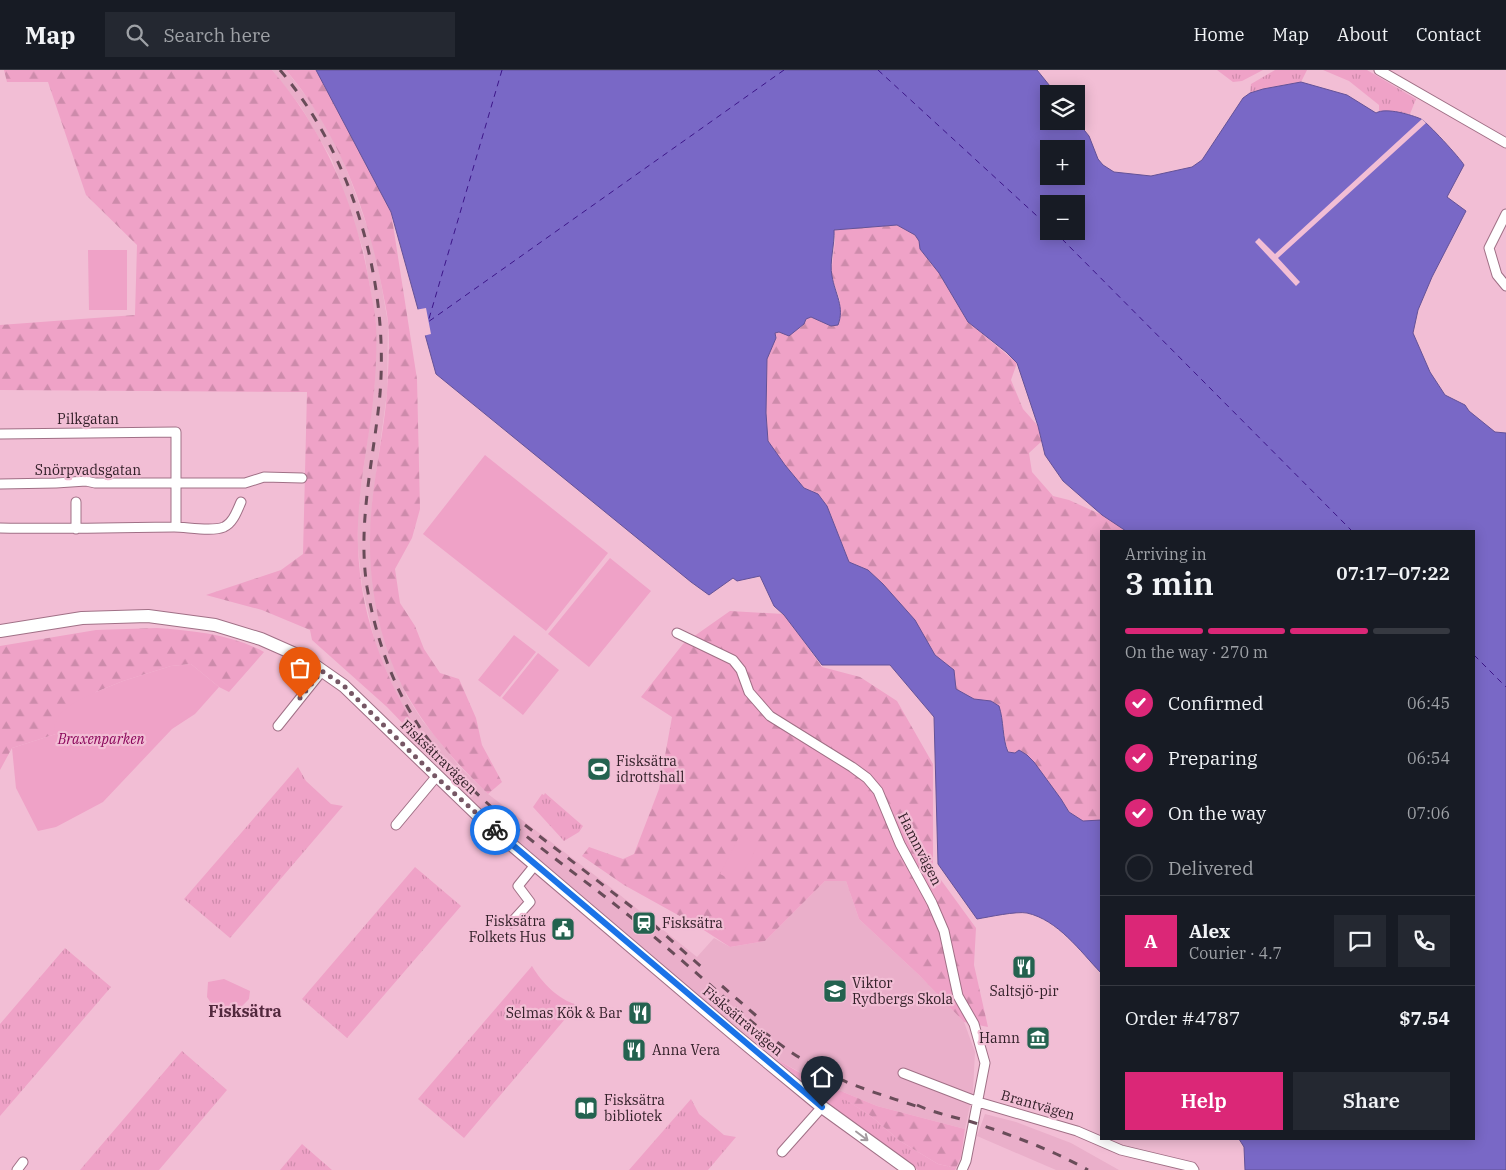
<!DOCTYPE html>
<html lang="en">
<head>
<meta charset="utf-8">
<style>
  body { margin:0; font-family:"IBM Plex Serif",serif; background:#242831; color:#f1f3f6; height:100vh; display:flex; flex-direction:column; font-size:19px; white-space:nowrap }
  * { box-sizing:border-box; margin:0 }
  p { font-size:16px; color:#9ea1a6 }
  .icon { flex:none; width:28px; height:28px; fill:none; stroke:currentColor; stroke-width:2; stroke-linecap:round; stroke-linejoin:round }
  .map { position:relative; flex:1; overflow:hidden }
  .sheet { position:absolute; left:1100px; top:460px; width:375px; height:610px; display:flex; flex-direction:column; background:#171b24; border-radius:0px; box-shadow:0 2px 12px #0003 }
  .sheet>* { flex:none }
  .buttons { position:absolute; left:1040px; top:15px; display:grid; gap:10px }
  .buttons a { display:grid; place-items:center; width:45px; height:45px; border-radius:0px; background:#171b24; box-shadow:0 2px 12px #0003; font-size:25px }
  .pin { position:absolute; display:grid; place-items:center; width:42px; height:42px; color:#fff; margin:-51px -21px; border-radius:50% 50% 50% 0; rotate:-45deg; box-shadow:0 0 5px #0007 }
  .pin .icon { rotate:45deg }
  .courier { position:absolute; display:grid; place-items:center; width:50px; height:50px; margin:-25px; border:4px solid #1a73e8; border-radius:50%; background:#fff; color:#222; box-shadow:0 1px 6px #0007 }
  .overview em { font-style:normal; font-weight:600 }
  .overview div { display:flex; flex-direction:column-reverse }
  .overview { display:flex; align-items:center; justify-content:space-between; height:85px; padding:0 25px }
  h1 { font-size:32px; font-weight:600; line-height:38px }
  .bar { display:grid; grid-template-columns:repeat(4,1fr); gap:8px 5px; align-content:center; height:60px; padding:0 25px }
  .bar i { height:6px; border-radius:4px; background:#363941 }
  .bar .selected { background:#db2777 }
  .bar p { grid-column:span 4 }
  .line { display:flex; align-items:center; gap:12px; padding:0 25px; border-top:1px solid #363941 }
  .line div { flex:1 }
  .round { display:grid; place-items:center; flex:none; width:52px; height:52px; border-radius:0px; background:#242831 }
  ol { padding:0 25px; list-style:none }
  li { display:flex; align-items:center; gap:15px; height:55px }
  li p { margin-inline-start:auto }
  li .icon { padding:5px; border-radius:50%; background:#db2777; color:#fff; stroke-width:4 }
  li:last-child { color:#9ea1a6 }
  li i { width:28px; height:28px; border:2px solid #363941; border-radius:50% }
  .button { display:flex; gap:10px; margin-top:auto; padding:10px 25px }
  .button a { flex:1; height:58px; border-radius:0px; background:#db2777; color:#fff; font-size:20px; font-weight:600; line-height:58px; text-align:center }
  .button a+a { background:#242831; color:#f1f3f6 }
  header { display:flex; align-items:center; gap:30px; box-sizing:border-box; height:70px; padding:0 25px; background:#171b24; border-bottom:1px solid #363941 }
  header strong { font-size:24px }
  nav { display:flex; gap:28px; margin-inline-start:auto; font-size:18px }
  .search { width:350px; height:45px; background:#242831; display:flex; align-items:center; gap:12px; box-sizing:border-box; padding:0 18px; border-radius:0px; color:#9ea1a6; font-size:19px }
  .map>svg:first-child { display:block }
  .built { fill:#eaafca }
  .grass { fill:url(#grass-tufts) }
  .forest { fill:url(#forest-firs) }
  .green { fill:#efa2c7 }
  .water { fill:#7968c6; stroke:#645297; fill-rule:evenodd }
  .pier { fill:#f2bed5 }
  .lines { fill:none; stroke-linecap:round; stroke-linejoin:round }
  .ferry { stroke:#3d1689; stroke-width:1; stroke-dasharray:6 5; stroke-linecap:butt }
  .street-casing { stroke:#a07086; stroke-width:11 }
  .secondary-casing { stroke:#a07086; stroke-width:14 }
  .street { stroke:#fff; stroke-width:9 }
  .secondary { stroke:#fff; stroke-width:12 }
  .rail { stroke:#694c59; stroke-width:3; stroke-dasharray:9 9; stroke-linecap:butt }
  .oneway { stroke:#a39b9f }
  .done { stroke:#765765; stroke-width:5; stroke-dasharray:0 9 }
  .route { stroke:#1a73e8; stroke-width:6 }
  .labels { text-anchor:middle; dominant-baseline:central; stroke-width:4.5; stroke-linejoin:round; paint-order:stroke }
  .street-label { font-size:14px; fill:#332029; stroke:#f2bed5 }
  .park-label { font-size:14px; font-style:italic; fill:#8b075b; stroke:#f2bed5 }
  .poi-label { font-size:14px; fill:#332029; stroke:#f2bed5; text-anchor:start }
  .quarter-label { font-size:16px; font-weight:bold; fill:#52283d; stroke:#f2bed5 }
</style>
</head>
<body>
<header>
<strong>Map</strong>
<div class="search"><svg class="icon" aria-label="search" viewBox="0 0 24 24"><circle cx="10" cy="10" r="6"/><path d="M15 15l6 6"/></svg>Search here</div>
<nav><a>Home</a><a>Map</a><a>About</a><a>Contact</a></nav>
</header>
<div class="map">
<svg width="1506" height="1100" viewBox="0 0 1506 1100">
  <defs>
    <pattern id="grass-tufts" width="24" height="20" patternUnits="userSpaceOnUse" patternTransform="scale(1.25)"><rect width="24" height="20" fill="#efa2c7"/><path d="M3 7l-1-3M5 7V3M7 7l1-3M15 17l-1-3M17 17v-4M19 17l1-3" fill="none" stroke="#cd8bab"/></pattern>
    <pattern id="forest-firs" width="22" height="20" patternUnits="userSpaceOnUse" patternTransform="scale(1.25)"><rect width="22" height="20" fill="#efa2c7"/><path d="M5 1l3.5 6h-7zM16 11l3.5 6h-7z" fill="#cd8bab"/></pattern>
  </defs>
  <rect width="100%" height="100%" fill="#f2bed5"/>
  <!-- built -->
  <path class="built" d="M272,0h14l23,30 17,26 14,27 11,28 24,68 13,74 -1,70 -15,111 -2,43 36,148 16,25 38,47 28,27 117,89 92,74 17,-19 16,9 35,-6 60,-60h21l13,38 60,56 45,47 11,30 -2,39 -8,38 -88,-23 -63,-26 -38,-21 -55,-45 -249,-212 -39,-47 -16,-24 -19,-33 -22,-51 -14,-61 -4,-39v-40l16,-115 2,-68 -12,-72 -32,-92 -31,-53z
    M985,1044l31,8 55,21 48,27h-63l-79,-34z"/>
  <!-- grass -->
  <path class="grass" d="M1217,0h46l-21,11 -9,1z
    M1275,0h32l-6,12 -38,7 -13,4 1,-9z
    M1323,0h44l49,29 -6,15 -31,-3v-6l-30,-24z
    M298,697l8,14 25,23 12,2 -113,132 -46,-39z
    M545,723l38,33 -4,6 -15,9 -31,-34 9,-13 2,1z
    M415,797l46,39 -114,132 -45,-39z
    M65,878l46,39 -111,129v-92z
    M532,896c10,17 26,33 45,39l-113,133 -46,-39z
    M182,981l45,39 -68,80h-79z
    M776,989l64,37 31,20 29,25 38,23 18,4 -1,2h-37l-88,-65z
    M691,1029l8,15 25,21 12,2 -28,33h-79z
    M302,1074l30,26h-52z"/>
  <!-- forest -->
  <path class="forest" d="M4,0h268c53,61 85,138 98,217 2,12 5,25 6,37 1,21 0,47 -2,68 -5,52 -18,102 -16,154 2,77 33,147 75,209l-46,-48 -75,-67 -2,-10 -48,-20 -56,-15 75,-25 22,-16 4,-162 -307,-2v-65l135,-10 2,-70 -51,-50 -38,-113h-41z
    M286,0h30l75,142 26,167 3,130 -8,29 -17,31 5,34 15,23 9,23 16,24 19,6 17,39 6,27 20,37 -14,12c-44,-43 -85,-90 -103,-151 -14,-45 -18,-93 -13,-140 4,-37 12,-73 15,-110 1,-20 3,-51 1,-71 -1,-11 -4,-23 -6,-34 -15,-79 -44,-156 -96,-218z
    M897,155l18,10 4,6 1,8 19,24 29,49 49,41 -6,17 12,29 15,17 4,15 -13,12 3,19 21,24 16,4 33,15 24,16h-25v289l-1,1c-5,0 -11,1 -16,0 -22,-4 -40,-57 -65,-70l-4,2 -6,-1c-7,-14 -5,-31 -10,-46l-8,-5 -17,-2 -18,-10 -2,-19 -19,-15 -9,-15 -43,-56 -15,-14 -19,-8 -22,-56 -9,-12 -14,-6 -19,-23 -17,-24 -2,-28 1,-54 9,-21 -1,-5 4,-1c12,2 23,-1 27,-13l5,-2 20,9 9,-7v-19l-9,-25 4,-35 -1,-10z
    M730,541l54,3 38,53 38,10 37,24 36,63v105l43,59 -2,37 14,62 -24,-5 -45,-47 -60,-56 -13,-38h-21l-60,60 -35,6 -34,-22 -72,-40 -42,-29 7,-9 34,12 11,-5 25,-65 13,-72 -31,-20 42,-53z
    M157,558c37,3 74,6 107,24l-35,40 -10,-5 -28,-23 -20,2 -48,15 -27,11 -40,42 -44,14 -12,22v-124l96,-16z
    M814,1010l63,26 88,23 -4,28 -5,11 -18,-4 -38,-23 -29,-25z"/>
  <!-- green -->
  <path class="green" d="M88,180h39v60h-38z
    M485,385l123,98 -62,78 -123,-97z
    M610,488l41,33 -62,76 -41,-33z
    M514,565l22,17 -36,45 -22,-17z
    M538,583l21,17 -36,45 -21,-17z
    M191,594l28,23 -24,27 -23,15 -69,73 -47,25 -18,4 -22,-43 -4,-40 44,-14 -2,-8 5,-11 15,-12 22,-11 27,-11 48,-15z
    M740,765l18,10 -20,38 -18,-9z
    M224,909l26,12 -1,8 -14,14 -18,-1 -10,-15 1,-15z"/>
  <!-- water -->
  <path class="water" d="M316,0h721l17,21 1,3h-6v27l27,-1 13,16 9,23 5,6 11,7 37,4 41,-9 10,-7 41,-62 7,-5 13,-4 38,-7 46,13 29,18c10,-6 36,2 45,6 6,3 39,39 43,46l-17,32 19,14 -34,66 -14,33 -5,23 17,39 15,23 20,10 4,6 26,21 11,1v737h-261l-1,-23 -5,-8h235v-608h-348l-24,-16 -39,-34 -18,-26 -7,-29 -21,-63 -11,-11 -38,-30 -29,-49 -19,-24 -1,-8 -4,-6 -18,-10 -63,5c1,14 -5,32 -2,46 3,18 13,31 6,49l-7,1 -20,-9 -5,2 -2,5 -15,12 -10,-4 -4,1 1,5 -9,21 -1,54 2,28 17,24 19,23 14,6 9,12 22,56 19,8 15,14 32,36 20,35 19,15 2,19 18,10 17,2 8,5c5,15 3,32 9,46l7,1 4,-3 8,5 7,7 27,37 8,13 14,9 18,-1v153c-21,-22 -43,-53 -74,-60 -11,-2 -38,4 -50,6l-39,-55 -4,-147 -44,-52h-68l-38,-50 -10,-9 -14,-30 -23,5 -4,-3 -24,17 -18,-13 -255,-208 -45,-162zM1049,79h27v27h-27zM1049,134h27v27h-27z"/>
  <!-- pier -->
  <path class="pier" d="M1422,49l4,4 -148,135 22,24 -4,4 -41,-44 4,-4 16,16z
    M426,238l5,26 -8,2 -8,-26z"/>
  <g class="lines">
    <!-- ferry -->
    <path class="ferry" d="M502,0l-74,252 356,-252
      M878,0l171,157
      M1054,161l298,300
      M1474,585l32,32"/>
    <!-- street casing -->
    <g class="street-casing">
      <path id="street" d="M1379,0l127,73
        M1506,144l-17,34 8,27 9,11
        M0,364l176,-2v95
        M0,414l56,-1 30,-2 9,2h150l19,-6 38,1
        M0,458c58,1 116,0 174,-1 13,0 38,5 50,0 9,-4 13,-16 17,-25
        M76,459v-27
        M677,563l56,27 8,10 8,22 21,24 82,51 15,11 11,13 22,53 32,59 12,28 14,65 16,28 7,25 4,14 -19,98 -4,9
        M278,656l44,-55
        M396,755l40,-48
        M511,853l19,-21 -12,-16 17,-21
        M903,1003l75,29 99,29 44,19 71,17 2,3
        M782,1082l40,-45
        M17,1100l6,-8"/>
    </g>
    <!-- secondary casing -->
    <g class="secondary-casing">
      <path id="secondary" d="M0,561l82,-13 66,-2 67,9 46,14 43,19 40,28 142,137 249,212 87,72 87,63"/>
    </g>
    <!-- street -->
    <use href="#street" class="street"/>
    <!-- secondary -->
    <use href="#secondary" class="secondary"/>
    <!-- rail -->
    <path class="rail" d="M280,0c73,86 109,212 100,324 -6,64 -23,129 -13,193 9,52 27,104 58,148 58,80 146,131 220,194 27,23 54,46 81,70 28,25 57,51 90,68 33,19 70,29 106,41
      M525,755l121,93 60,53
      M722,916l38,33
      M917,1035c19,9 39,12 58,18 39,13 77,27 113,47"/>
  </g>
  <!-- one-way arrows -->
  <defs><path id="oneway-shaft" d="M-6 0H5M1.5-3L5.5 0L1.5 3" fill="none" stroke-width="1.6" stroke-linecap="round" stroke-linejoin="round" transform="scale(1.25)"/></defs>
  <use class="oneway" href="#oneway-shaft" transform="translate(862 1066) rotate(37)"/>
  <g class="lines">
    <!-- done -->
    <path class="done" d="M300,628l22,-27 22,15 92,91 59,53"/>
    <!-- route -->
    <path class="route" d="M495,760l327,277"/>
  </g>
  <!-- icons -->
  <defs>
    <g id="stadium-square" transform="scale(1.25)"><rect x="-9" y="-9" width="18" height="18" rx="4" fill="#24624f" stroke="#f2bed5"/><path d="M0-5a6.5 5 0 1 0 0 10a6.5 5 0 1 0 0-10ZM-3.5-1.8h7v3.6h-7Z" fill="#fff"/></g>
    <g id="station-square" transform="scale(1.25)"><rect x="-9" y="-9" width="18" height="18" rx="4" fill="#24624f" stroke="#f2bed5"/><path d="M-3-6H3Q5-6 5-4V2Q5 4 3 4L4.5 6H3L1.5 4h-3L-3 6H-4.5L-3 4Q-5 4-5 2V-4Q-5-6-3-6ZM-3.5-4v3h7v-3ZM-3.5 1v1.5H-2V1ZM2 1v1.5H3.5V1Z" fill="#fff"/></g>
    <g id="civic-square" transform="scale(1.25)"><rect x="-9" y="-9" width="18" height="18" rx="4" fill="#24624f" stroke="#f2bed5"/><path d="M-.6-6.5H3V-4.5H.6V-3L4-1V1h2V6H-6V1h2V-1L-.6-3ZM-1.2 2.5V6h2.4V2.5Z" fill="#fff"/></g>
    <g id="restaurant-square" transform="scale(1.25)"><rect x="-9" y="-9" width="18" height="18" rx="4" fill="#24624f" stroke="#f2bed5"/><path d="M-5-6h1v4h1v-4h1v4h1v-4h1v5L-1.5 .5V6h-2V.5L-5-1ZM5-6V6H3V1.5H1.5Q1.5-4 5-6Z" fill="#fff"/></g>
    <g id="school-square" transform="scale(1.25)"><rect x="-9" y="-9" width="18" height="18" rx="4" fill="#24624f" stroke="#f2bed5"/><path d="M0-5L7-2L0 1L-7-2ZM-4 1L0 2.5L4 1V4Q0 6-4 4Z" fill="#fff"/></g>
    <g id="museum-square" transform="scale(1.25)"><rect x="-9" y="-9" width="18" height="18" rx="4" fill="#24624f" stroke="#f2bed5"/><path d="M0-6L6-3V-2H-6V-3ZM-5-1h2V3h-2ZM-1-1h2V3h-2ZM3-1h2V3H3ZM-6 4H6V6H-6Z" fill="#fff"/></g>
    <g id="library-square" transform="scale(1.25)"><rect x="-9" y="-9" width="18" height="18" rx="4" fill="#24624f" stroke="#f2bed5"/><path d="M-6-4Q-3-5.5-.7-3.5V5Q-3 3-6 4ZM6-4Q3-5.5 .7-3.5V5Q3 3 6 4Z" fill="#fff"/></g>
  </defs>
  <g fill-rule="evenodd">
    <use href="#stadium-square" x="599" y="699"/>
    <use href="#station-square" x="644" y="853"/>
    <use href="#civic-square" x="563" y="859"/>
    <use href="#restaurant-square" x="1024" y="897"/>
    <use href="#school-square" x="835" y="921"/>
    <use href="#restaurant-square" x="640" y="943"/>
    <use href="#museum-square" x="1038" y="968"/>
    <use href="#restaurant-square" x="634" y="980"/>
    <use href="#library-square" x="586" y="1038"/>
  </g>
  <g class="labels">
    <!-- street labels -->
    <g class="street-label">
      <text x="88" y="349">Pilkgatan</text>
      <text x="88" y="400">Snörpvadsgatan</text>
      <text transform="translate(439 687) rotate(44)">Fisksätravägen</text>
      <text transform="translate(920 779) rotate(63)">Hamnvägen</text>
      <text transform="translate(743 951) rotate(40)">Fisksätravägen</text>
      <text transform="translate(1038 1035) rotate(16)">Brantvägen</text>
    </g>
    <!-- park labels -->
    <g class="park-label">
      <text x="101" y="669">Braxenparken</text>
    </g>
    <!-- poi labels -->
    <g class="poi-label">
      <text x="616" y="691">Fisksätra<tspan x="616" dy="16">idrottshall</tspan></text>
      <text x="546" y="851" text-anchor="end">Fisksätra<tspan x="546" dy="16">Folkets Hus</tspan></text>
      <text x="662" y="853">Fisksätra</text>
      <text x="852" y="913">Viktor<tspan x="852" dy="16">Rydbergs Skola</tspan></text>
      <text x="1024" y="921" text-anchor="middle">Saltsjö-pir</text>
      <text x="622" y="943" text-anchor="end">Selmas Kök &amp; Bar</text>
      <text x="1020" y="968" text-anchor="end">Hamn</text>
      <text x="652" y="980">Anna Vera</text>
      <text x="604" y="1030">Fisksätra<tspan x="604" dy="16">bibliotek</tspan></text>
    </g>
    <!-- quarter labels -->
    <g class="quarter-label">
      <text x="245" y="941">Fisksätra</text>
    </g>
  </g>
</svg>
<div class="buttons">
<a><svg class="icon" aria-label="layers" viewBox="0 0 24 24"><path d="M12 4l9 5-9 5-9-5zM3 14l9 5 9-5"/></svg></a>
<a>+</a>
<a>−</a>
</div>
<div class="pin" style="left:300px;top:628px;background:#ea580c"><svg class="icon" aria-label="bag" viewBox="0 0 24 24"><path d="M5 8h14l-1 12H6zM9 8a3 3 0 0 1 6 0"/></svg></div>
<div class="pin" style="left:822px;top:1037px;background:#1f2937"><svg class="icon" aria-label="home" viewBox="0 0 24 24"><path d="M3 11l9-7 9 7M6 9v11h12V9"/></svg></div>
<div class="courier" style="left:495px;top:760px"><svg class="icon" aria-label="bike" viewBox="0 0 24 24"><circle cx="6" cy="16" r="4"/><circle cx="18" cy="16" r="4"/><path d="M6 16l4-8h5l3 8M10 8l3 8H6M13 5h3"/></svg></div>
<section class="sheet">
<div class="overview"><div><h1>3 min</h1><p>Arriving in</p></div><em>07:17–07:22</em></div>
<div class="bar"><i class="selected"></i><i class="selected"></i><i class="selected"></i><i></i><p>On the way · 270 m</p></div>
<ol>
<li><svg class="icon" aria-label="check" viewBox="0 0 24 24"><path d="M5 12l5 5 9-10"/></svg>Confirmed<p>06:45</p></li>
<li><svg class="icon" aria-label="check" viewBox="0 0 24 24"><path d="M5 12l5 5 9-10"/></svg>Preparing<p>06:54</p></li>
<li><svg class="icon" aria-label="check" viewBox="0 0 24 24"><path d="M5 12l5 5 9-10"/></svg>On the way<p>07:06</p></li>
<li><i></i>Delivered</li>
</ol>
<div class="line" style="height:90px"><b class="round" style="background:#db2777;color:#fff">A</b><div><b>Alex</b><p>Courier · 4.7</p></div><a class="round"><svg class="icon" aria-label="chat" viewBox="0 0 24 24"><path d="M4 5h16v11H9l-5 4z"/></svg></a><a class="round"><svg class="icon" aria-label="phone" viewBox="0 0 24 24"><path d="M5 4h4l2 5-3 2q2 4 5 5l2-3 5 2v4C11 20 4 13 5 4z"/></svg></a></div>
<div class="line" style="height:65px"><div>Order #4787</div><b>$7.54</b></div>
<div class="button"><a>Help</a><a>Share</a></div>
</section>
</div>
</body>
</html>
